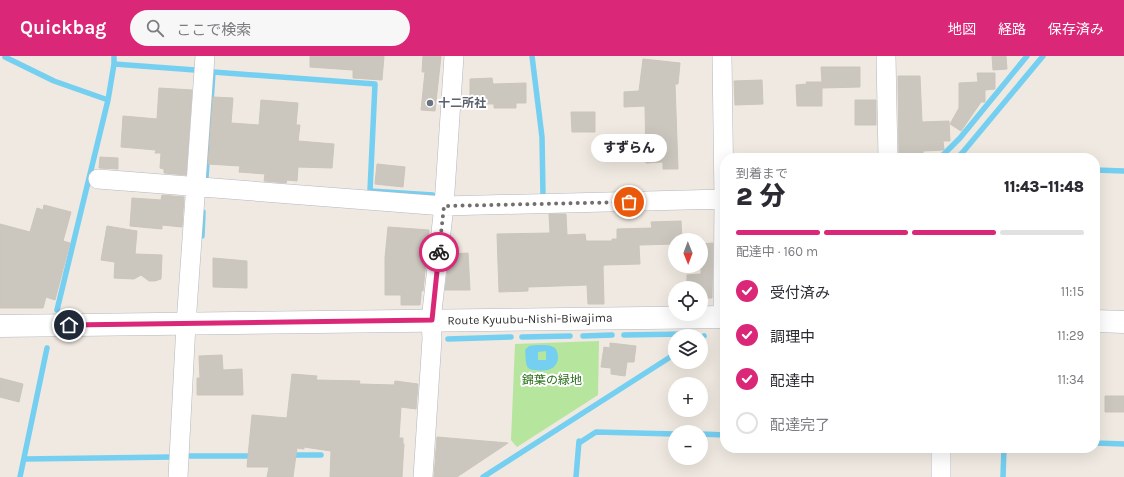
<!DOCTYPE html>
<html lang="ja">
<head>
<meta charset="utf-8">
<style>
  body { margin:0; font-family:Karla,"Noto Sans JP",sans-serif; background:#f7f7f7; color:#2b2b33; height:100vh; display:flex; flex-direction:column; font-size:15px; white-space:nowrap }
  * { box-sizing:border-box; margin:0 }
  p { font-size:13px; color:#7c7c81 }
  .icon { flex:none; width:22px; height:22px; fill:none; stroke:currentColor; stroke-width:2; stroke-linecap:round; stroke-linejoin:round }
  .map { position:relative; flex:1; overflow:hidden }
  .details { position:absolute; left:720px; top:97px; width:380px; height:300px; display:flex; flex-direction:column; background:#fff; border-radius:16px; box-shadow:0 4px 16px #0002 }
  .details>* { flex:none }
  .needle { width:26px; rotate:179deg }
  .buttons { position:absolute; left:668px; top:177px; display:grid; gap:8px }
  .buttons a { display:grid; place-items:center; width:40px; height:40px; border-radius:50%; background:#fff; box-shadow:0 4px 16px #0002; font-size:20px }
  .pin { position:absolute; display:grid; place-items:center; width:34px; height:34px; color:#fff; margin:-17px; border:2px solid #fff; border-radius:50%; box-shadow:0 1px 4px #0007 }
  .courier { position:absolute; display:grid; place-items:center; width:40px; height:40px; margin:-20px; border:3px solid #db2777; border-radius:50%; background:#fff; color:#222; box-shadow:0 1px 5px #0007 }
  .bubble { position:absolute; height:28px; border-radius:14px; background:#fff; box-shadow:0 4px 16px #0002; font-size:13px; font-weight:800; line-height:28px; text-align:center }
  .overview em { font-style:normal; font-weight:800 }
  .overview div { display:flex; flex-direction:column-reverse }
  .overview { display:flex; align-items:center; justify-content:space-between; height:68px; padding:0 16px }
  h1 { font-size:26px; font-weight:800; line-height:30px }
  .bar { display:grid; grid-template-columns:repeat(4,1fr); gap:6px 4px; align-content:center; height:48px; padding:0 16px }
  .bar i { height:5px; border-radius:3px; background:#e1e1e2 }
  .bar .selected { background:#db2777 }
  .bar p { grid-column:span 4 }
  ol { padding:0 16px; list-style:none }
  li { display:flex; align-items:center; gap:12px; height:44px }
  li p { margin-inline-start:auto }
  li .icon { padding:4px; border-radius:50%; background:#db2777; color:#fff; stroke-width:4 }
  li:last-child { color:#7c7c81 }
  li i { width:22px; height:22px; border:2px solid #e1e1e2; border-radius:50% }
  header { display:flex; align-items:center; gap:24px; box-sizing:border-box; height:56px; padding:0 20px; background:#db2777; color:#fff }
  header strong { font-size:19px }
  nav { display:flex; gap:22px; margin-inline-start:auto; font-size:14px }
  .search { width:280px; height:36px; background:#f7f7f7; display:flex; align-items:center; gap:10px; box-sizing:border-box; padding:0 14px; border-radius:22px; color:#7c7c81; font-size:15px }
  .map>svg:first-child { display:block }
  .green { fill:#b6e59e }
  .water { fill:#75cff0; fill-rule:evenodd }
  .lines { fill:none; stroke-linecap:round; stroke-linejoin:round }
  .stream { stroke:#75cff0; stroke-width:5.5 }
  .building { fill:#cbc7bf; stroke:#cbc5ba }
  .street-casing { stroke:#b4b7c1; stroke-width:20 }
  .secondary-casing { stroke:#b4b7c1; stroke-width:23 }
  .street { stroke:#fff; stroke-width:19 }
  .secondary { stroke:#fff; stroke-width:22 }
  .done { stroke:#726f6d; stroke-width:4; stroke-dasharray:0 7.2 }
  .route { stroke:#db2777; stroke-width:5 }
  .worship-dot { fill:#6b7280; stroke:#fff; stroke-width:1.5 }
  .labels { text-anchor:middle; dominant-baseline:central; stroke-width:4; stroke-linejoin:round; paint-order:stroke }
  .worship-label { font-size:12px; font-weight:bold; fill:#5b616d; stroke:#fff; text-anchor:start }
  .street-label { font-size:12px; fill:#2e2e2e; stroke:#fff }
  .park-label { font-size:12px; fill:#2c6e1b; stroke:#fff }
</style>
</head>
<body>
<header>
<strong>Quickbag</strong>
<div class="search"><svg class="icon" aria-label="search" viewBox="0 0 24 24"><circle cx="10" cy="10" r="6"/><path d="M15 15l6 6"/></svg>ここで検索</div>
<nav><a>地図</a><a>経路</a><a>保存済み</a></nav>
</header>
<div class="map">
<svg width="1124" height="421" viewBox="0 0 1124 421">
  <rect width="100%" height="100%" fill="#efe9e1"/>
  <!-- green -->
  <path class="green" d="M599,285l-1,54 -81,52 -6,-7 4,-96z"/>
  <!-- water -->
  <path class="water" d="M536,289c6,0 14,-1 19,3 2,2 3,6 3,9 0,13 -13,15 -23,13 -4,0 -7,-1 -8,-4 -2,-4 -1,-11 -2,-16l4,-4zM546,295v9h-8v-8z"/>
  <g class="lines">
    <!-- stream -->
    <path class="stream" d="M532,0l10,81 1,58
      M5,1l49,24 54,19
      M114,8l81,6
      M940,102l20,-20 67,-82
      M957,102l6,-6 80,-96
      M1095,114l29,1
      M206,121l7,-105 162,12 -5,107 63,4
      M202,180l1,-24
      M57,254l51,-210 6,-36v-8
      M624,279l59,-1 2,2
      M583,280l29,-1
      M522,281l48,-1
      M701,282l3,-2
      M448,283l63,-2
      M701,378l24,1
      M579,387l17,-11 79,2
      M1095,387l29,1
      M186,397v3h68
      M289,399h32
      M24,403l148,-2
      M20,421l27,-129
      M483,421l192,-123
      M576,421l3,-36
      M1003,421l1,-29"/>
  </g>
  <!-- building -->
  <path class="building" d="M310,0h74l-2,24 -29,-2v-8l-43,-3z
    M423,0h18l-6,55 -14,-1 4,-38h-3z
    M992,0h14l1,13 -14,1z
    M643,3l37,4 -2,21h-3l3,85h-15v-7l-17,1 -1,-57 -21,1v-15l15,-1z
    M821,11h39v20l-38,1v18h-25l-1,-21 11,-1 -1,-2h16z
    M977,17h18v16l-10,1v12h-4l-20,29 -11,-7 9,-16v-25l19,-1z
    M898,20h22l2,46 27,-1 1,20h-7l1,9 -21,1v7h-24z
    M492,22l1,6 33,-1v20h-10v5h-22v-4h-24v-25z
    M762,24l1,24 -28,1 -1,-24z
    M159,32l33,2 -6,85 -22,-2v-4l-4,-1 1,-15h-6l1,-3 -35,-3 2,-31 34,3z
    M213,41l20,1 -2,25 28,2 2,-25 37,3 -2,22h4l-2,16 36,3 -2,24 -34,-1 -1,14 -10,-1 -1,3 -22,-2 1,-7 -26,-2 1,-6 -32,-2z
    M855,44h21v25h-21z
    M571,56h24v20h-23z
    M100,101l18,1v11l-19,-1z
    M377,108l28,3 -2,20 -28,-3z
    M162,139l22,2 -2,30 -20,-2v4l-32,-3 2,-28 29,2z
    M44,149l27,7 -8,29 7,2 -15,57 -9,-3 -3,11h-43v-84l30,8 7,-24 6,2z
    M549,158h17l1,21 18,-1 1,7h26v-2h5v-10l35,-1 -1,-6 30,-1 1,19h-7v4l-36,1 1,19 -36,1v1h-1l1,38h-16l-1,-19 -59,2v4l-29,1 -2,-58 53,-1z
    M107,170l30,5 -2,23 27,1 -1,24 -6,2h-6l-8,-6 -7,4 -20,-1 1,-16 -14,-2z
    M388,171l41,3 -6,61h-2v4l-1,10h-19v-10h-16v-37z
    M713,187l-1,55h-11v-10h-14v-13l14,-1v-30z
    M468,197l2,37h-25l5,-36z
    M213,202l34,3v27l-34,-1z
    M610,287l26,3 -2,16h-7l-2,14 -14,-2v-6l-10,-1 3,-20 6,1z
    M222,299l1,15 19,-1 1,26h-46v-17h3l-1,-22z
    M292,318l25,2 -1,4 44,1 -1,3 35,1 1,-4 23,3 -2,25 -15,-2 -2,31h4v6h1l-2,33h-72l1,-26 -27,-4v2l-7,-1 -4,29h-26l2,-10h-22l5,-52 35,3z
    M0,322l23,6 -4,18 -19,-5z
    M1105,340h19v16h-19z
    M437,381l71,6 -51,34h-23z"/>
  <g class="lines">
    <!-- street casing -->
    <g class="street-casing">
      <path id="street" d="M722,0l2,143 -1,118
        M886,0l2,102
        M98,123l346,27 281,-7
        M178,421l8,-153 19,-268
        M423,421l9,-138 -1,-19 13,-114 10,-150
        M941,421v-29"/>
    </g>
    <!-- secondary casing -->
    <g class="secondary-casing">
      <path id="secondary" d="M1095,265l29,1
        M0,270l725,-9"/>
    </g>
    <!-- street -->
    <use href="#street" class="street"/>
    <!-- secondary -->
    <use href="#secondary" class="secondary"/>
  </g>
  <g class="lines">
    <!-- done -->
    <path class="done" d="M439,196l5,-46 185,-4"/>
    <!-- route -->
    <path class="route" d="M69,269l363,-5 7,-68"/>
  </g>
  <!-- markers -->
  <circle class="worship-dot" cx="430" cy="47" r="4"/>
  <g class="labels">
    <!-- worship labels -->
    <g class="worship-label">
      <text x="438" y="47">十二所社</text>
    </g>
    <!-- street labels -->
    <g class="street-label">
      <text transform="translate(530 263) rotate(-1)">Route Kyuubu-Nishi-Biwajima</text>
    </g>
    <!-- park labels -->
    <g class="park-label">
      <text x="552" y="324">錦葉の緑地</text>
    </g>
  </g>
</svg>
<div class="buttons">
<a><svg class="needle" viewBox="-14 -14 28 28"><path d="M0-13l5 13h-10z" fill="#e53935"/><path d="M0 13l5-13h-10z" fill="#7c7c81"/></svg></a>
<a><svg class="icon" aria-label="locate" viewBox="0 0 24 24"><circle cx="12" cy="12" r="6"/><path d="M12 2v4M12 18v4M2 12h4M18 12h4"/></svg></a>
<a><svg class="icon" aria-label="layers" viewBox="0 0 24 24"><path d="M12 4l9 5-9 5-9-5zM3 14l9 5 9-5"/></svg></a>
<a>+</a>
<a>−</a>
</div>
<div class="pin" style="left:629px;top:146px;background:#ea580c"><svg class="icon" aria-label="bag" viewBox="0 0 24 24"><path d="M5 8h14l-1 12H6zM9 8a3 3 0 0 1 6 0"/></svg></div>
<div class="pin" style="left:69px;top:269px;background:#1f2937"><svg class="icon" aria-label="home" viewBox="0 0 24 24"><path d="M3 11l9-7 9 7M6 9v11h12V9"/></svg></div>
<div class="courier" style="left:439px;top:196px"><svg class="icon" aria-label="bike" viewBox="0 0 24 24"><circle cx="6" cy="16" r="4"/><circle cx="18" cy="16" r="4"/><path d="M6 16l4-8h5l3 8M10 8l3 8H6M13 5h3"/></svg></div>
<div class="bubble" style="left:591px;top:78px;width:76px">すずらん</div>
<section class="details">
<div class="overview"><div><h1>2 分</h1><p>到着まで</p></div><em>11:43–11:48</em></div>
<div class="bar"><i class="selected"></i><i class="selected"></i><i class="selected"></i><i></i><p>配達中 · 160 m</p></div>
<ol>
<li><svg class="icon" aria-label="check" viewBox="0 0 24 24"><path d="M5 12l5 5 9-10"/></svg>受付済み<p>11:15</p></li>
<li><svg class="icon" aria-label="check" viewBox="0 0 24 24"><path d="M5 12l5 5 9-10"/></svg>調理中<p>11:29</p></li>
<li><svg class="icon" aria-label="check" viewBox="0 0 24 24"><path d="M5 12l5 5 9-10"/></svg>配達中<p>11:34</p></li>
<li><i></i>配達完了</li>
</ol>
</section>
</div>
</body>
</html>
